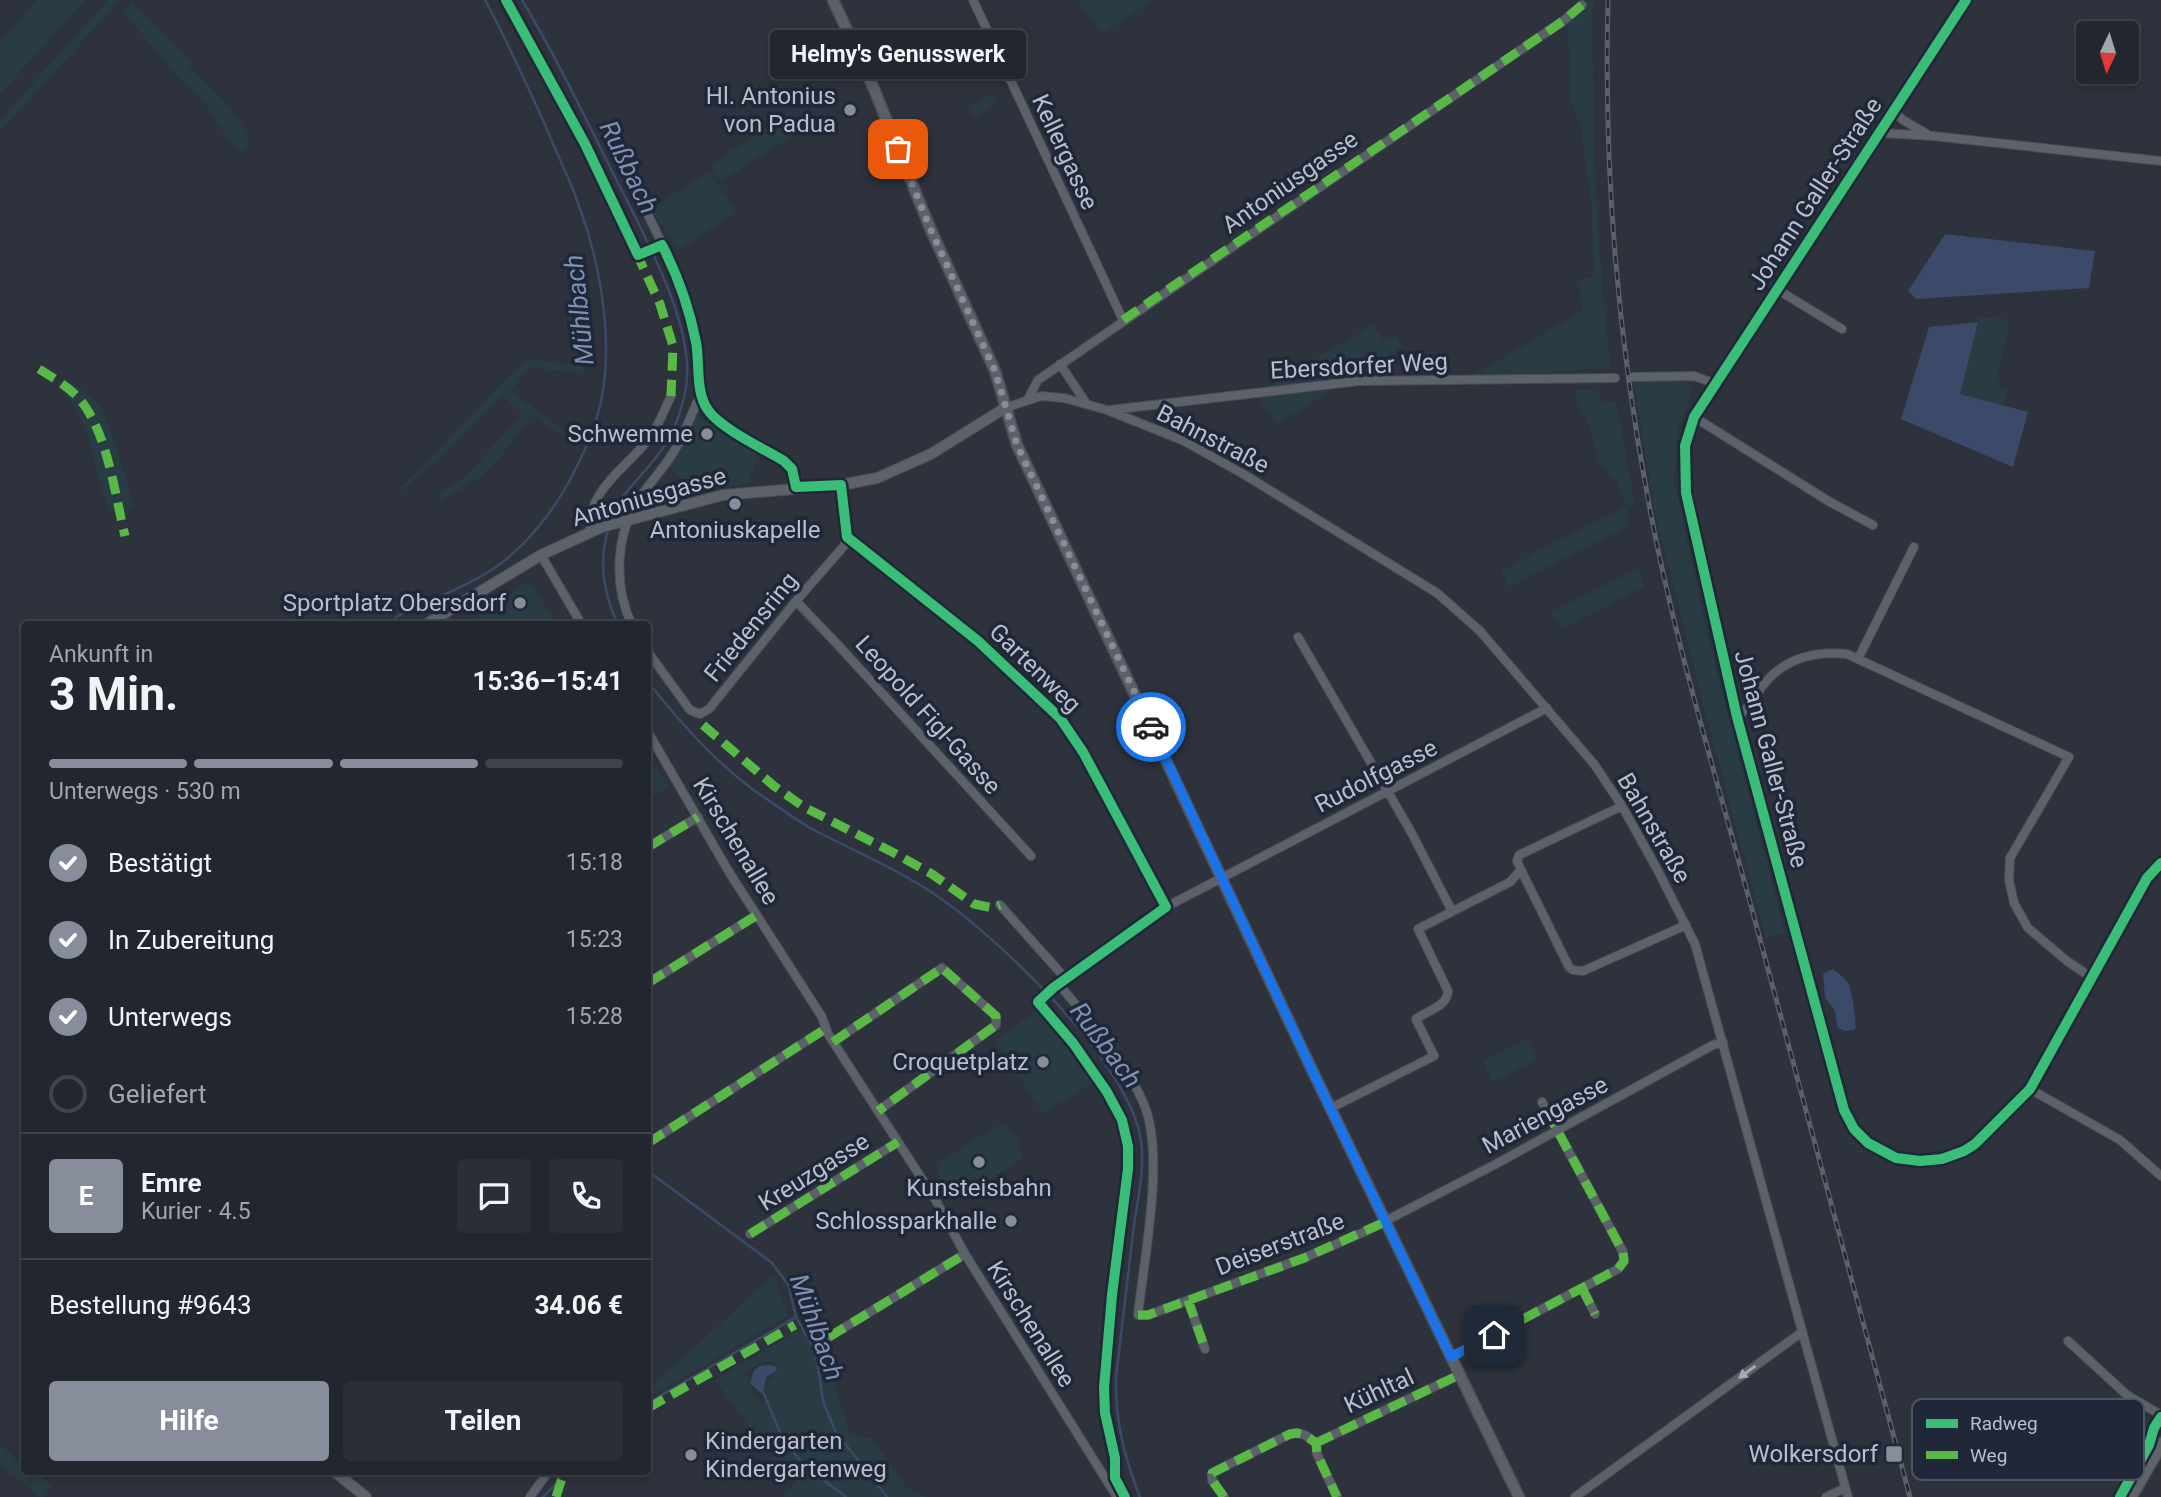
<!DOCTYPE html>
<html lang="de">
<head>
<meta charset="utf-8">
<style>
  body { margin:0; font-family:Roboto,sans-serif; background:#2a2e36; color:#f1f3f6; height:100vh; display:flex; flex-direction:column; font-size:26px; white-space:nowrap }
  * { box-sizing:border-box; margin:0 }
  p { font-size:23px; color:#a2a5aa }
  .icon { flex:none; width:38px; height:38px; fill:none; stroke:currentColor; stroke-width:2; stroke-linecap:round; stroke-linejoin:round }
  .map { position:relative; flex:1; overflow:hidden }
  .side { position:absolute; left:21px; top:621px; width:630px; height:854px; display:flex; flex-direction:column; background:#22262e; border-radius:7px; box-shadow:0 4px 10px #0003,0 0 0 2px #3f434a }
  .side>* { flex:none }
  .needle { width:46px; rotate:184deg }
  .fabs { position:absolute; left:2076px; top:21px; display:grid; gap:14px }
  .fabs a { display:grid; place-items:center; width:63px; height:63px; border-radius:7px; background:#22262e; box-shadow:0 4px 10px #0003,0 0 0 2px #3f434a; font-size:35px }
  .pin { position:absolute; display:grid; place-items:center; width:60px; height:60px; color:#fff; margin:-30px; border-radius:14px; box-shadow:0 4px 10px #0006 }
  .courier { position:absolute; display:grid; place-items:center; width:70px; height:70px; margin:-35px; border:5px solid #1a73e8; border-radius:50%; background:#fff; color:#222; box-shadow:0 2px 9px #0007 }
  .bubble { position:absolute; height:49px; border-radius:7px; background:#22262e; box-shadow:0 4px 10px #0003,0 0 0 2px #3f434a; font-size:23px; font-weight:700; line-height:49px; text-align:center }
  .overview em { font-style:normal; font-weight:700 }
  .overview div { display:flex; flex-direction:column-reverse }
  .overview { display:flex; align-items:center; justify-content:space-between; height:119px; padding:0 28px }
  h1 { font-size:46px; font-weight:700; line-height:52px }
  .bar { display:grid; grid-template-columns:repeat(4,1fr); gap:10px 7px; align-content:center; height:84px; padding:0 28px }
  .bar i { height:9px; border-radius:5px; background:#3f434a }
  .bar .active { background:#878d9a }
  .bar p { grid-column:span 4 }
  .line { display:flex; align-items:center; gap:18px; padding:0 28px; border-top:2px solid #3f434a }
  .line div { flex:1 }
  .round { display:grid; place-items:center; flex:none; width:74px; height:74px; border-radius:7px; background:#2a2e36 }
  ol { padding:0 28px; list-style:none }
  li { display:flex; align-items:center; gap:21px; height:77px }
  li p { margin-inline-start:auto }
  li .icon { padding:7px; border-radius:50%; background:#878d9a; color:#fff; stroke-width:4 }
  li:last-child { color:#a2a5aa }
  li i { width:38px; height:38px; border:4px solid #3f434a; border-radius:50% }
  .primary-button { display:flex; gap:14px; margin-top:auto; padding:14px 28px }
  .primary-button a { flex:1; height:80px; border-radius:7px; background:#878d9a; color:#fff; font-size:28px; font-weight:700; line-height:80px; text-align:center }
  .primary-button a+a { background:#2a2e36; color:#f1f3f6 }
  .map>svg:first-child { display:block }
  .green { fill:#2a3c43; fill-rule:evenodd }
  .water { fill:#3b4a68 }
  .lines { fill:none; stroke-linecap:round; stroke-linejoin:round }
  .stream { stroke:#3b4a68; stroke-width:2.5 }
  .minor-casing { stroke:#494d55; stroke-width:10 }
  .tertiary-casing { stroke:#494d55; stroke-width:12 }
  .secondary-casing { stroke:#494d55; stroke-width:13 }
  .primary-casing { stroke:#4b4f59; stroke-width:15 }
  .minor { stroke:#5d616a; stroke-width:8 }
  .tertiary { stroke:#5d616a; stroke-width:10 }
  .secondary { stroke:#5c6068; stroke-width:10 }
  .primary { stroke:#60636b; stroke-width:12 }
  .rail-casing { stroke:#5c6068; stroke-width:5 }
  .rail { stroke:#1f2738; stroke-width:2.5; stroke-dasharray:8; stroke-linecap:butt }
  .quiet { stroke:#58b947; stroke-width:9; stroke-dasharray:18 9; stroke-linecap:butt }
  .cycleway-casing { stroke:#1f2738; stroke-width:15 }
  .cycleway { stroke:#3abd76; stroke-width:10 }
  .oneway { fill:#a6abb8 }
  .done { stroke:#878d9a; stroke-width:7; stroke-dasharray:0 12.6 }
  .route { stroke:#1a73e8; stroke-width:9 }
  .poi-dot { fill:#878d9a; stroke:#1f2738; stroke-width:2.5 }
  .labels { text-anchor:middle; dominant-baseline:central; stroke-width:7; stroke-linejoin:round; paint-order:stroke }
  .poi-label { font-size:24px; fill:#b8becc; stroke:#1f2738; text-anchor:end }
  .street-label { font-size:24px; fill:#b8becc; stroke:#1f2738 }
  .water-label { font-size:26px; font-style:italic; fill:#7f90b3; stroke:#1f2738 }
  .key { fill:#1f2738; stroke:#4d5464; stroke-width:2 }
  .key-label { font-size:19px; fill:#b8becc }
</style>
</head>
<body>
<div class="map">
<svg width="2161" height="1497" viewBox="0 0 2161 1497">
  <rect width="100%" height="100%" fill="#2d323d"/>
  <!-- green -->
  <path class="green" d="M37,0h48l-85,94v-52z
    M108,0h12l-120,132v-12z
    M1077,0h77l-52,34z
    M1586,0h7c-1,123 3,245 18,367l-75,7 -64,2 109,-65 -2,-31 14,-3 -1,-68 -12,-85 -10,-23 -2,-79 19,-14z
    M132,3l60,60 -3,3c18,20 57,51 60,78l-9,9 -15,-18 -22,-35 -22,-20 -58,-68z
    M991,94l6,10 -22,14 -6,-10z
    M790,112l12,17 -81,53 -10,-17z
    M709,171l28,41 -58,38 -28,-41z
    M1979,318l31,1 -14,66 12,4 -4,17 -45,-12z
    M1373,325l11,16 12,-6 7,12 -55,30 -79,9z
    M528,359l55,7v8l-54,-7 -18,24 67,50 -2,3 -44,-29 -32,43 -20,19 -39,24 -4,-6 28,-18 57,-63 -20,-19 -63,64 -39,33 -2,-3c45,-41 84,-89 130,-130z
    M65,380c13,6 26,15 35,27 8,10 35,93 33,103l-22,1c-12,-21 -14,-46 -21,-69 -7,-23 -19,-40 -33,-58z
    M1633,380l53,2 8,6 -15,39 -5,52 35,163 76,291 -19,5 -63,-234 -47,-186z
    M1334,389l-56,35 -21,-28z
    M1573,389l26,2 2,10 16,2 18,101 -9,3 4,18 -121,62 -8,-16 125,-65 -9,-23 -17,-19 -8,-30z
    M697,416l62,38 -11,30 -38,6 -25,8 -5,-19 -10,-12z
    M1639,568l6,18 -81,42 -15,-15z
    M529,581l29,44h-95z
    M652,761l17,26 -21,12v-35z
    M1038,1009l54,74 -49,31 -47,-73z
    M1527,1039l11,20 -45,23 -10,-21z
    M1002,1125c12,5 22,22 19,34l-57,37h-12l-14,-21v-12l57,-36z
    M774,1275l14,41 -140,82v-9z
    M805,1327l17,12 28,96 22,3 34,49 22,10h-145l17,-21 -25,-15 -60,-81zM771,1361l7,4v6l-10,9 -5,26 -10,-14 -7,-20 15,-9z
    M0,1445l23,19 1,-2v10h13l15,14 -8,11h-5l-39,-33z"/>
  <!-- water -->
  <path class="water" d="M1945,234l150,17 -6,37 -173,11 -8,-8z
    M1978,322l-18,72 68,18 -15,55 -112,-48 28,-92z
    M1833,969c5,4 14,10 16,16 3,7 8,38 6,44 -7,3 -13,3 -18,-3l-2,-15 -10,-14 -2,-23z
    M771,1365l5,2 1,4 -11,6 -2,14 -3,2 -11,-10 4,-13 6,-4z"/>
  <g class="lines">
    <!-- stream -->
    <path class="stream" d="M522,0c32,53 59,109 87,165 28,58 91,163 76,228 -5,24 -16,49 -31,67 -15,19 -36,37 -43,60
      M608,530c-10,34 -4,63 10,95
      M391,625l5,-8c37,-19 74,-30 108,-56 30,-24 54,-57 71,-91 8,-16 16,-32 21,-49 21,-66 6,-154 -18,-218 -8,-24 -20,-46 -29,-69 -20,-45 -40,-90 -64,-134
      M648,682c32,40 66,79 107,109 19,13 38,27 57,38 38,20 77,36 113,59 66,41 206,175 216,253 4,28 -3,56 -7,84 -6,50 -12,101 -18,152 -1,43 8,80 24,120
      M648,1171l123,91 17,22 8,33 15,27 7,21 5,36 12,30 52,66
      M763,1392l22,52 26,27 35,26
      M648,1403l148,-86
      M543,1497l15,-15 2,-10"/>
    <!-- minor casing -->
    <g class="minor-casing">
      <path id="minor" d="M973,0l150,320
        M1966,0l-272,417 -9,29 1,47 51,224 107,393 10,19 14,14 28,15 24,3 22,-2 22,-8 11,-7 55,-55 117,-211 14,-15
        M1894,112l9,8 24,14
        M1881,133l52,3 228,25
        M638,194l41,85 16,60 6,55 6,16 9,10 68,41 8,8 4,18
        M1778,290l64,39
        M1060,364l26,39
        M1633,377l61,-1 22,8
        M1028,399l10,-19 525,-359 19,-16
        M1005,408l36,-12 23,2 43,12 75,30 63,35 192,118 43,38 114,133 28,42 35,63 38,75 153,553
        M1110,410l249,-29 256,-3
        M1694,417l136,85 43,23
        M591,532c-7,-39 36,-65 57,-92 10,-13 16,-29 23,-44
        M847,537l131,104 82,77 23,34 83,155
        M541,555l41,70
        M796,601l42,44 193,211
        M632,625c-19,-40 -17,-92 9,-129 11,-16 25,-30 35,-48 10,-17 16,-36 25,-54
        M1298,637l112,193 42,81
        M648,652l42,58 10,4 9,-5 87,-108 48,-55 3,-9 -6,-52
        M1859,657l55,-110
        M1547,708l-381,199 -107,77c29,37 65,74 84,118 23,51 1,156 -5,213h10l156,-57 60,-26 130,-67 219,-120 10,-3
        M1737,717c13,-9 17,-21 27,-33 21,-26 51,-33 83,-30l222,103 -59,101 -1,22 5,23 14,25 39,33 25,17
        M648,732l81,140 93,145 6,17 107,165 30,55 152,243
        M648,847l50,-30
        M1521,870l48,97 4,3 10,1 103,-46
        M1000,905l66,74
        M648,983l109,-68
        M833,1042l109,-74 54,48v9l-118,86
        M2030,1089l90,51 41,36
        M1331,1108l103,-52 -18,-37c12,-9 31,-12 32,-28l-30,-62 92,-47 11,-12 -4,-9 2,-6 103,-49
        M648,1143l177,-114
        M750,1234l148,-92
        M1582,1288l13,26
        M1188,1300l17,49
        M829,1337l136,-83
        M2068,1341l59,54 34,20
        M1451,1357l167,-88 6,-8 -1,-9 -81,-150
        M1316,1443l143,-68
        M530,1497l16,-22
        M1224,1497l-12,-17v-7l78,-39 7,-1 8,2 11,8 1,11 20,43
        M1575,1497l227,-165
        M1826,1497l19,-9"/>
    </g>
    <!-- tertiary casing -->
    <g class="tertiary-casing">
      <path id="tertiary" d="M425,625l116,-70 61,-28 121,-32 118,-10 36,-7 54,-24 74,-46
        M335,1472l31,25"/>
    </g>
    <!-- secondary casing -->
    <g class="secondary-casing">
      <path id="secondary" d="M833,0l41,89 56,139 65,143 22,74 295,625 207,427"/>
    </g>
    <!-- primary casing -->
    <g class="primary-casing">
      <path id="primary" d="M2130,1497l31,-53"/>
    </g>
    <!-- minor -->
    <use href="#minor" class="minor"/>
    <!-- tertiary -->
    <use href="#tertiary" class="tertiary"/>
    <!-- secondary -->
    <use href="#secondary" class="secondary"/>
    <!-- primary -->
    <use href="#primary" class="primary"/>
    <!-- rail casing -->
    <g class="rail-casing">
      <path id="rail" d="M1608,0c-5,187 13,376 52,559 26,120 62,239 94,358 52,193 104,386 156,580"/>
    </g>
    <!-- rail -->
    <use href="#rail" class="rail"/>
    <!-- quiet -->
    <path class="quiet" d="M636,252l24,52 13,42 -2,50
      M1123,320l440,-299 19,-16
      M39,369c16,10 32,19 43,33 26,34 33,93 43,134
      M703,725l71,61 30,21 92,47 36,20 42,30 19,4 7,-3
      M648,847l50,-30
      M648,983l109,-68
      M833,1042l109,-74 54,48v9l-118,86
      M648,1143l177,-114
      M750,1234l148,-92
      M1582,1288l13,26
      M1188,1300l17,49
      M1138,1315h10l156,-57 81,-36
      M829,1337l136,-83
      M1451,1357l167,-88 6,-8 -1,-9 -81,-150
      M648,1408l147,-83
      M1316,1443l143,-68
      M556,1497l8,-25
      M1224,1497l-12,-17v-7l78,-39 7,-1 8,2 11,8 1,11 20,43"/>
    <!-- cycleway casing -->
    <g class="cycleway-casing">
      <path id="cycleway" d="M506,0l79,144 53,111 24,-10c16,31 27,62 34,97 4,21 -1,50 12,68 12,18 56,39 76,51l8,8 4,18 45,-2 6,52 131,104 82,77 23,34 83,155 -113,81 -15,14 35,41 34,49 15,28 6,26v23l-16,126 -8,93 1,25 10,45v20l10,19
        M1966,0l-272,417 -9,29 1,47 51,224 107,393 10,19 14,14 28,15 24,3 22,-2 22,-8 11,-7 55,-55 117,-211 14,-15
        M2120,1497l29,-52 5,-17 7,-11"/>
    </g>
    <!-- cycleway -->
    <use href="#cycleway" class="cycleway"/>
  </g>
  <!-- one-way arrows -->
  <defs><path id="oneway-solid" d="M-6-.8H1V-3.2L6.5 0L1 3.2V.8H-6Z" transform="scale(1.75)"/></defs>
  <use class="oneway" href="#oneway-solid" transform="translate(1747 1372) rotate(144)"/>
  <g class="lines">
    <!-- done -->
    <path class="done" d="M898,149l32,79 65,143 22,74 134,282"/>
    <!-- route -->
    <path class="route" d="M1151,727l161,343 139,287 43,-22"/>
  </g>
  <!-- markers -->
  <g class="poi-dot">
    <circle cx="850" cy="110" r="7"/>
    <circle cx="707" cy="434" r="7"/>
    <circle cx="735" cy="504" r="7"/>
    <circle cx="520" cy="603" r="7"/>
    <circle cx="1043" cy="1062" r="7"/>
    <circle cx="979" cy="1162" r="7"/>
    <circle cx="1011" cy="1221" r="7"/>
    <rect x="1885" y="1445" width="18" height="18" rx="3.5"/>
    <circle cx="691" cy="1455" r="7"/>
  </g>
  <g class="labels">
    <!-- poi labels -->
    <g class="poi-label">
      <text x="836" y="96">Hl. Antonius<tspan x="836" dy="28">von Padua</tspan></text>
      <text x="693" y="434">Schwemme</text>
      <text x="735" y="530" text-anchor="middle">Antoniuskapelle</text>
      <text x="506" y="603">Sportplatz Obersdorf</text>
      <text x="1029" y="1062">Croquetplatz</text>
      <text x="979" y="1188" text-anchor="middle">Kunsteisbahn</text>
      <text x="997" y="1221">Schlossparkhalle</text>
      <text x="705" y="1441" text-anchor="start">Kindergarten<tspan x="705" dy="28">Kindergartenweg</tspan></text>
      <text x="1878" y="1454">Wolkersdorf</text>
    </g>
    <!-- street labels -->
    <g class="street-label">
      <text transform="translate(1065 152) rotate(65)">Kellergasse</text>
      <text transform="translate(1290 182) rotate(-35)">Antoniusgasse</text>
      <text transform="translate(1815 194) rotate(-57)">Johann Galler-Straße</text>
      <text transform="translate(1359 366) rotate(-3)">Ebersdorfer Weg</text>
      <text transform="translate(1213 439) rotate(27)">Bahnstraße</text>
      <text transform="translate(649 497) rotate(-16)">Antoniusgasse</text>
      <text transform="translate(751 627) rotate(-51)">Friedensring</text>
      <text transform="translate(1035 668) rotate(44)">Gartenweg</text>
      <text transform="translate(928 715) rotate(48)">Leopold Figl-Gasse</text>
      <text transform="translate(1771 759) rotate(75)">Johann Galler-Straße</text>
      <text transform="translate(1376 776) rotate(-27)">Rudolfgasse</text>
      <text transform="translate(1654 828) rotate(60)">Bahnstraße</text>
      <text transform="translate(736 841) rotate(59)">Kirschenallee</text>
      <text transform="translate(1545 1115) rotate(-28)">Mariengasse</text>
      <text transform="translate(814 1172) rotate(-32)">Kreuzgasse</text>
      <text transform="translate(1280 1244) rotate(-21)">Deiserstraße</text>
      <text transform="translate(1031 1324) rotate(58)">Kirschenallee</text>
      <text transform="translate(1379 1391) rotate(-25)">Kühltal</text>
    </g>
    <!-- water labels -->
    <g class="water-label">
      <text transform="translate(629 167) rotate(64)">Rußbach</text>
      <text transform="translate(579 310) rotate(-96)">Mühlbach</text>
      <text transform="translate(1106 1045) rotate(53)">Rußbach</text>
      <text transform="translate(817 1327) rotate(70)">Mühlbach</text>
    </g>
  </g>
  <!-- legend -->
  <rect x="1912" y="1399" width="232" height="81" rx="10" class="key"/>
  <rect x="1926" y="1419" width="32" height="9" fill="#3abd76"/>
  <rect x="1926" y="1451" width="32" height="8" fill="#58b947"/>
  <g class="key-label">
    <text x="1970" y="1430">Radweg</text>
    <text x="1970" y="1462">Weg</text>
  </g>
</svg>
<div class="fabs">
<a><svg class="needle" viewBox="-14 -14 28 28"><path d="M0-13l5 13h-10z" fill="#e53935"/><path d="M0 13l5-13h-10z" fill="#a2a5aa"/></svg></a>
</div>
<div class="pin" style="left:898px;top:149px;background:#ea580c"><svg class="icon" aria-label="bag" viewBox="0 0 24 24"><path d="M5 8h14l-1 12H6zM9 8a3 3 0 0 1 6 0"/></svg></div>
<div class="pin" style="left:1494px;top:1335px;background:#1f2937"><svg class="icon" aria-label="home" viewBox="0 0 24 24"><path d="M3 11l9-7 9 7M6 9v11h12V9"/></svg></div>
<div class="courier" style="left:1151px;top:727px"><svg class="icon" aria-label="car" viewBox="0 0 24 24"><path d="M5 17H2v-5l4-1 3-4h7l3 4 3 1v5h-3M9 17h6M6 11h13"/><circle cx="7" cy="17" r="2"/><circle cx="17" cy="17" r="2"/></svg></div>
<div class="bubble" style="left:770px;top:30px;width:256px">Helmy's Genusswerk</div>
<section class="side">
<div class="overview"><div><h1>3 Min.</h1><p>Ankunft in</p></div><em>15:36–15:41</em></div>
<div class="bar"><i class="active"></i><i class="active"></i><i class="active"></i><i></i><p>Unterwegs · 530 m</p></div>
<ol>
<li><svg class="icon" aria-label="check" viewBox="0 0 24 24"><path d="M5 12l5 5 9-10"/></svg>Bestätigt<p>15:18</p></li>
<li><svg class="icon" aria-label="check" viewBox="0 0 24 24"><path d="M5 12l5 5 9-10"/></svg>In Zubereitung<p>15:23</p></li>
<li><svg class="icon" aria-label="check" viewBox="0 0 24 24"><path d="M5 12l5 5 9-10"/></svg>Unterwegs<p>15:28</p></li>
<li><i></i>Geliefert</li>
</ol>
<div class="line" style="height:126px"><b class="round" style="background:#878d9a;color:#fff">E</b><div><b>Emre</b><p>Kurier · 4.5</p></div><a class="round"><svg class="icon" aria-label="chat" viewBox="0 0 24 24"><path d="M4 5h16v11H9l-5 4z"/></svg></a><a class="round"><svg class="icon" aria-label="phone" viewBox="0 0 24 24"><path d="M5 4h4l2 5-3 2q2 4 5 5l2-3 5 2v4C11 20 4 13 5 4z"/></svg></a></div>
<div class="line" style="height:91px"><div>Bestellung #9643</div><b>34.06 €</b></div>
<div class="primary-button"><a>Hilfe</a><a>Teilen</a></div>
</section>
</div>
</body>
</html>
